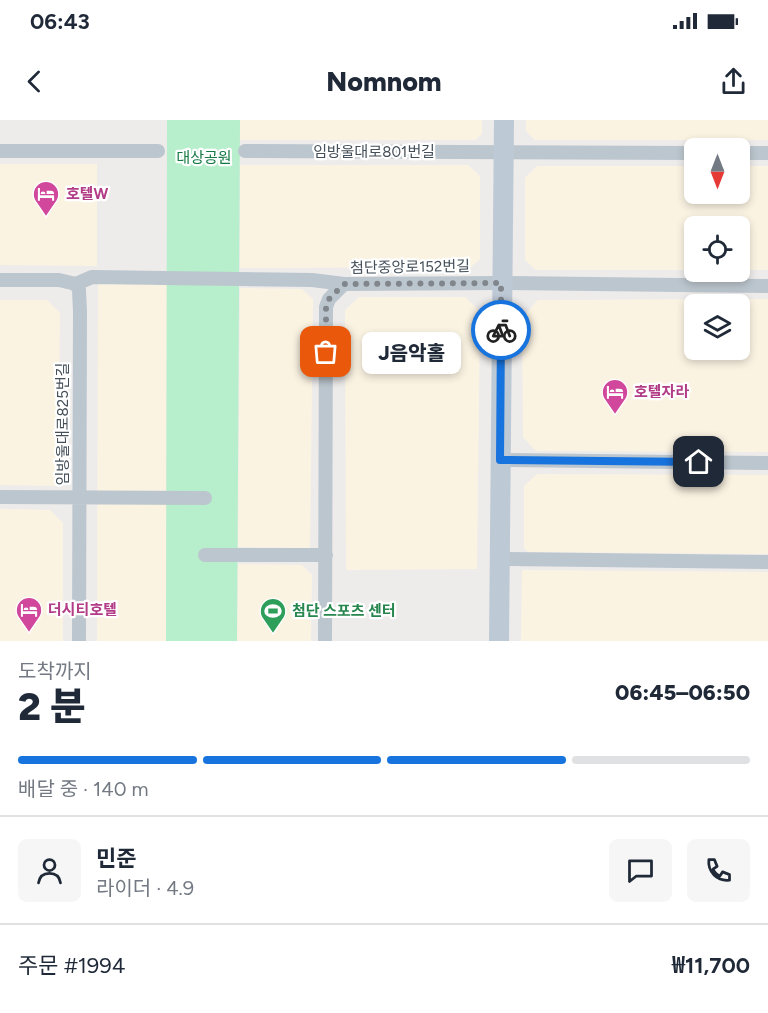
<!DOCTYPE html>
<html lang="ko">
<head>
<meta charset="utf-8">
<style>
  body { margin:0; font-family:Figtree,"Noto Sans KR",sans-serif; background:#f6f6f7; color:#1f2937; height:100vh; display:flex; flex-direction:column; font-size:22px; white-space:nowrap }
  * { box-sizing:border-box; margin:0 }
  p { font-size:20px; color:#747a83 }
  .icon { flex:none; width:33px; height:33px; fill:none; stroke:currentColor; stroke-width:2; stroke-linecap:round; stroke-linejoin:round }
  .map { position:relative; height:521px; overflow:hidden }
  .details { display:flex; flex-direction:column; background:#fff; flex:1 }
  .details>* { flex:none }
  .needle { width:39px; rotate:180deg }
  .tools { position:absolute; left:684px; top:18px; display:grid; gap:12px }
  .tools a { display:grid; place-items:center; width:66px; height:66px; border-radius:9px; background:#fff; box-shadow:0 3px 9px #0003; font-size:30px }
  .pin { position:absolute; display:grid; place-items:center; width:51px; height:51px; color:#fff; margin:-26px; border-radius:12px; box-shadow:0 3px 9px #0006 }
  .courier { position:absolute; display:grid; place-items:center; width:60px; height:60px; margin:-30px; border:4px solid #1773dd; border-radius:50%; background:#fff; color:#222; box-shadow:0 2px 8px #0007 }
  .bubble { position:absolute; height:42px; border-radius:9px; background:#fff; box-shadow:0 3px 9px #0003; font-size:20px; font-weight:800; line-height:42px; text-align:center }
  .headline em { font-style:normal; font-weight:800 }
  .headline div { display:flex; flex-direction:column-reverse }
  .headline { display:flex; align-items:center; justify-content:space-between; height:102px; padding:0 18px }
  h1 { font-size:39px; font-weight:800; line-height:45px }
  .bar { display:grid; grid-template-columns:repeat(4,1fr); gap:9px 6px; align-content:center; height:72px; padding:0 18px }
  .bar i { height:8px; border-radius:4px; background:#e0e1e3 }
  .bar .selected { background:#1773dd }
  .bar p { grid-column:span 4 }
  .line { display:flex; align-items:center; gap:15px; padding:0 18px; border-top:2px solid #e0e1e3 }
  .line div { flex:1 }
  .round { display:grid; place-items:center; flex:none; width:63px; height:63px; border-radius:9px; background:#f6f6f7 }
  .status { display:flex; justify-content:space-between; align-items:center; height:42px; padding:0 30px; background:#fff; direction:ltr }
  .status svg { height:16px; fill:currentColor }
  header { display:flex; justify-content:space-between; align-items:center; height:78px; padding:0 18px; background:#fff; font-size:27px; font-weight:800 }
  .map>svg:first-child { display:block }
  .commercial { fill:#fbf3e2; fill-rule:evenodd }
  .green { fill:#b7eecb }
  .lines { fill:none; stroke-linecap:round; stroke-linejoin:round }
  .street { stroke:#bcc6ce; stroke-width:14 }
  .secondary { stroke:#bdc9d5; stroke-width:20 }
  .done { stroke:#80868c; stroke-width:6; stroke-dasharray:0 10.8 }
  .route { stroke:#1773dd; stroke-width:8 }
  .labels { text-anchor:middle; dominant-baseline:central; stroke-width:4.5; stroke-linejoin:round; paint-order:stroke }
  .street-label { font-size:15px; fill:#444f59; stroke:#fff }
  .park-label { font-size:15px; fill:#157944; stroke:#fff }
  .hotel-label { font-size:15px; font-weight:bold; fill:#b23c85; stroke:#fff; text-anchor:start }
  .leisure-label { font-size:15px; font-weight:bold; fill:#27864d; stroke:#fff; text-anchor:start }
</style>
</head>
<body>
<div class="status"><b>06:43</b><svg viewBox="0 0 49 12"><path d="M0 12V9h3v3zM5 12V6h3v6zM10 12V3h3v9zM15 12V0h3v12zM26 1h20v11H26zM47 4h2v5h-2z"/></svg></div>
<header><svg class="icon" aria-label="back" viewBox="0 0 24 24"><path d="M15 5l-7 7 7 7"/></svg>Nomnom<svg class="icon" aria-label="share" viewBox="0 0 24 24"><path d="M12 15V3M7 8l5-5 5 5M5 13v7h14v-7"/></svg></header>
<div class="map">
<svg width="768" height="521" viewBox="0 0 768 521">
  <rect width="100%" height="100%" fill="#eeebeb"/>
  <!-- commercial -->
  <path class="commercial" d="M240,0h242v14l-7,6h-235z
    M526,0h242v20h-233l-9,-9z
    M0,44h97v102l-97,-1z
    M240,45h228l12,11v83l-9,8 -231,1z
    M537,46h157v28h46v-28h28v104h-28v-44h-46v44h-158l-11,-10v-82z
    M98,162h69l-1,359h-69z
    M240,168l62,1 11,10 -3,249 -72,-1z
    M359,177h106l15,14 -3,258 -131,1 -1,-260z
    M768,179v153l-232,-1 -13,-14 -1,-120 16,-17zM694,184h46v46h-46z
    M0,180h47l13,13 -2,173 -58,-1z
    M537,354l231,1v79l-240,-2 -4,-4v-62z
    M0,389l50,1 13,13v118h-63z
    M238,444l64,1 10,10 -1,66h-74z
    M522,450l246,2v69h-247z"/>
  <!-- green -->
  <path class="green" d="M167,0h73l-3,521h-71z"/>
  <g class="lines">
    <!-- street -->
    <path class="street" d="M0,31h158
      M245,31l449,2
      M740,33h28
      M0,160h59l17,4
      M76,164l3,6 1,22 -1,329
      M76,164l16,-7 220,3 32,4
      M500,340l268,3
      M0,377l205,1
      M205,435h121
      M499,439l269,3
      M325,521l1,-334 3,-8 15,-15 157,-1 267,3"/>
    <!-- secondary -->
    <path class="secondary" d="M499,521l5,-521"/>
  </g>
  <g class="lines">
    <!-- done -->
    <path class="done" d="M326,232v-45l3,-8 15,-15 157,-1v47"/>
    <!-- route -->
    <path class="route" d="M501,210l-1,130 199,2"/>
  </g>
  <!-- icons -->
  <defs>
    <g id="hotel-pin" transform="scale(1.35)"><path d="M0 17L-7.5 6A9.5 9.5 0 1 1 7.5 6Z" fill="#d1479c" stroke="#fff"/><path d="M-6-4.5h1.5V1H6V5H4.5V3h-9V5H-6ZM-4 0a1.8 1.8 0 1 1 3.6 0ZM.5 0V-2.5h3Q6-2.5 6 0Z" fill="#fff"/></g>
    <g id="stadium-pin" transform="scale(1.35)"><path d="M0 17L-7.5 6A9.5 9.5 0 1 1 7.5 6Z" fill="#2e9e5b" stroke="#fff"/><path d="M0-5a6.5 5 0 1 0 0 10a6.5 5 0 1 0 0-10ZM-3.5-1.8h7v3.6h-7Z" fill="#fff"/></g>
  </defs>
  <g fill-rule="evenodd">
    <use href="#hotel-pin" x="46" y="74"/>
    <use href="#hotel-pin" x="615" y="272"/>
    <use href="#hotel-pin" x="29" y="490"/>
    <use href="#stadium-pin" x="273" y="491"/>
  </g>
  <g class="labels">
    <!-- street labels -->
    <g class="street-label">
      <text x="374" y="32">임방울대로801번길</text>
      <text transform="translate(410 147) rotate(-1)">첨단중앙로152번길</text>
      <text transform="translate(63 304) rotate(-90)">임방울대로825번길</text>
    </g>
    <!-- park labels -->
    <g class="park-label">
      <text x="204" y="38">대상공원</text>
    </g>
    <!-- hotel labels -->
    <g class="hotel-label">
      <text x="66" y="74">호텔W</text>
      <text x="634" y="272">호텔자라</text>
      <text x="48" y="490">더시티호텔</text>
    </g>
    <!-- leisure labels -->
    <g class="leisure-label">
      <text x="292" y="491">첨단 스포츠 센터</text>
    </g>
  </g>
</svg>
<div class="tools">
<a><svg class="needle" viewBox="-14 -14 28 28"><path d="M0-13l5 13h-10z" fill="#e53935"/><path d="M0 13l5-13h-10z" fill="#747a83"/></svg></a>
<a><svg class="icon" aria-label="locate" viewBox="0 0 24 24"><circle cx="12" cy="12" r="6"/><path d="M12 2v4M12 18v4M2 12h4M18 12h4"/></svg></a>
<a><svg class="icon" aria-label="layers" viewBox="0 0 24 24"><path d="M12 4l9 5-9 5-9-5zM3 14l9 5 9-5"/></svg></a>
</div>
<div class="pin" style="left:326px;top:232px;background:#ea580c"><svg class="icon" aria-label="bag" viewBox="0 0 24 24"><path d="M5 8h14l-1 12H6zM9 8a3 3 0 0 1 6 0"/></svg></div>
<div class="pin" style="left:699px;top:342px;background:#1f2937"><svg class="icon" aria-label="home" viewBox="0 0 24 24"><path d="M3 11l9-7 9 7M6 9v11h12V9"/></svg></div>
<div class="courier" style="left:501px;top:210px"><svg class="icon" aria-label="bike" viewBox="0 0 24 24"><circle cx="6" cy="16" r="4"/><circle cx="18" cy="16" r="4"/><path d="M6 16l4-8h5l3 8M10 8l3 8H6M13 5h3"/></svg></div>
<div class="bubble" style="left:362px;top:212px;width:99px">J음악홀</div>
</div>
<section class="details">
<div class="headline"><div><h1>2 분</h1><p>도착까지</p></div><em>06:45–06:50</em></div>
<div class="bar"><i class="selected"></i><i class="selected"></i><i class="selected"></i><i></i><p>배달 중 · 140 m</p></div>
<div class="line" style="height:108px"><a class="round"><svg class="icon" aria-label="person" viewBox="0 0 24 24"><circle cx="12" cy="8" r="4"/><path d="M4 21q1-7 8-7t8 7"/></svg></a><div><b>민준</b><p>라이더 · 4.9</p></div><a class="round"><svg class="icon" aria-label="chat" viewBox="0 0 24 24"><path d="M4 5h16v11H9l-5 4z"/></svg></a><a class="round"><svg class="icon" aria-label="phone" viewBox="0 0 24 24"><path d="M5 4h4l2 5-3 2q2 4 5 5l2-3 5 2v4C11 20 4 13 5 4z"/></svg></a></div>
<div class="line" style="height:78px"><div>주문 #1994</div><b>₩11,700</b></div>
</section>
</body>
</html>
